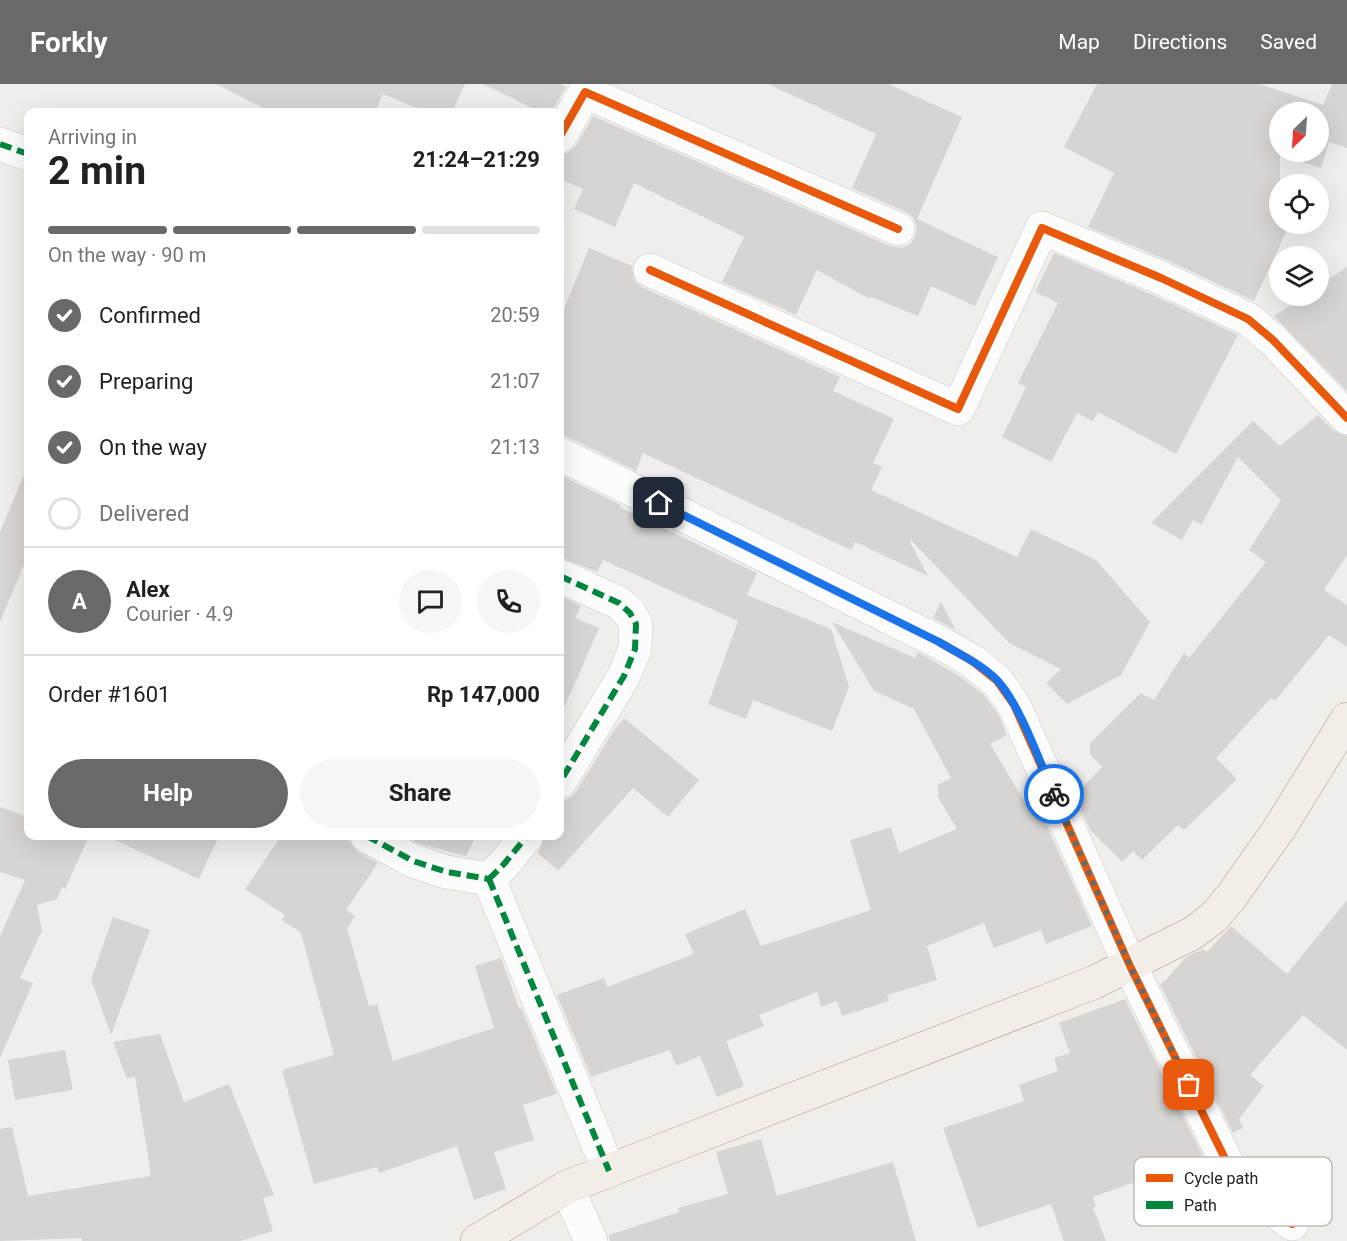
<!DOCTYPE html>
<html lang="en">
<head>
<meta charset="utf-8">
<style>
  body { margin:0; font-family:Roboto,sans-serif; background:#f6f6f6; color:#202124; height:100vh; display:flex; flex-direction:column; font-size:22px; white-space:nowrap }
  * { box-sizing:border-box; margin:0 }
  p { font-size:20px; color:#757577 }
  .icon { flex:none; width:33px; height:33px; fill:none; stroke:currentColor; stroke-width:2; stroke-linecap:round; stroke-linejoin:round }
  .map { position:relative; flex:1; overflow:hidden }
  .panel { position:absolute; left:24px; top:24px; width:540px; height:732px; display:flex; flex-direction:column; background:#fff; border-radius:12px; box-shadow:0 6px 24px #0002 }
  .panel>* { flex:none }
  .needle { width:39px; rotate:205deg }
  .fabs { position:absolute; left:1269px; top:18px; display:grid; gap:12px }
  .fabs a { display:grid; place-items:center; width:60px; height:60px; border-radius:50%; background:#fff; box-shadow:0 6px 24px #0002; font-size:30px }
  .pin { position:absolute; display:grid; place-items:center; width:51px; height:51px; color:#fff; margin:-26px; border-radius:12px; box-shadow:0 3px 9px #0006 }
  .courier { position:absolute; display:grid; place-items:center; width:60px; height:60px; margin:-30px; border:4px solid #1a73e8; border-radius:50%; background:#fff; color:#222; box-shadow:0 2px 8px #0007 }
  .head em { font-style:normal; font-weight:700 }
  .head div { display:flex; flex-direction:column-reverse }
  .head { display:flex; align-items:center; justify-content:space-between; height:102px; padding:0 24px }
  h1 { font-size:39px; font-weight:700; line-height:45px }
  .bar { display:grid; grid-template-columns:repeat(4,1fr); gap:9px 6px; align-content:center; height:72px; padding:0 24px }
  .bar i { height:8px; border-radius:4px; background:#e0e0e0 }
  .bar .selected { background:#6a6968 }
  .bar p { grid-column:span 4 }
  .line { display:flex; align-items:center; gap:15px; padding:0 24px; border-top:2px solid #e0e0e0 }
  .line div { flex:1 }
  .round { display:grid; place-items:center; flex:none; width:63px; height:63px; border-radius:32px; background:#f6f6f6 }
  ol { padding:0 24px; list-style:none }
  li { display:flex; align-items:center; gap:18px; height:66px }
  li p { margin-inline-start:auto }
  li .icon { padding:6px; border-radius:50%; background:#6a6968; color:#fff; stroke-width:4 }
  li:last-child { color:#757577 }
  li i { width:33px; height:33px; border:3px solid #e0e0e0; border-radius:50% }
  .button { display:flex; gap:12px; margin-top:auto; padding:12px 24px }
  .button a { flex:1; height:69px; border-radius:36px; background:#6a6968; color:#fff; font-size:24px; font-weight:700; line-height:69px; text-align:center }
  .button a+a { background:#f6f6f6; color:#202124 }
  header { display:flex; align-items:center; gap:36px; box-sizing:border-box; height:84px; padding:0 30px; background:#6a6968; color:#fff }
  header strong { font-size:28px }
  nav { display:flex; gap:33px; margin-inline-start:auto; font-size:21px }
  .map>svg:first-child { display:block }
  .building { fill:#d7d4d2; fill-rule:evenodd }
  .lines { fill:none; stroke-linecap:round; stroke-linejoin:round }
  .minor-casing { stroke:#c9c8c7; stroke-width:34 }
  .major-casing { stroke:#a79c86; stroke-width:34 }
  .minor { stroke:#fdfcfc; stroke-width:33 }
  .major { stroke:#f3ede7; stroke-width:33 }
  .quiet { stroke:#00873e; stroke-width:6; stroke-dasharray:12 6; stroke-linecap:butt }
  .cycleway-casing { stroke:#fff; stroke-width:11 }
  .cycleway { stroke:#e8590c; stroke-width:8 }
  .done { stroke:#6a6968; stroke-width:6; stroke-dasharray:0 10.8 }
  .route { stroke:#1a73e8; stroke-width:8 }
  .key { fill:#fff; stroke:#bdbdbd; stroke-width:1.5 }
  .key-label { font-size:16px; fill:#222 }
</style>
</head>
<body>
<header>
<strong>Forkly</strong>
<nav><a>Map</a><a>Directions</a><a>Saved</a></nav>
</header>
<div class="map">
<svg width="1347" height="1157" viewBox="0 0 1347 1157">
  <rect width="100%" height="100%" fill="#f0eeeb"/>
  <!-- building -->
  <path class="building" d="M216,0h249l-13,28h-26l-43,-18 -8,18h-104z
    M483,0h76l7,3 -14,25h-12z
    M768,0h120l74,33 -45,102 81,38 -23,49 -44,-20 -13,30 -47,-19 -1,2 -53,-29 -21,45 -74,-33 22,-45 -110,-54 -19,44 -41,-18 9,-20 -23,-10v-24l9,-3 7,-6 17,-30 297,130 11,2 9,-4 5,-7 2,-9 -4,-11 -7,-5 -54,-24 24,-54z
    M1097,0h162l64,21 9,-21h15v64l-18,-6 -8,26 -41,-13v69h10l-36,77 -85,-40 -81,-34 26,-54 -50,-26zM1280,28h38v40h-38z
    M589,164l43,18 2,14 8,7 198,90 -7,14 61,28 -21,44 9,4 -11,23 146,67 14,-28 65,31 54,62 -29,53 -54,29 -21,-21 15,-14 -52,-26 -98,-103 -1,2 18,34 -73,-34 -4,8 -208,-97 -7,18 -68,-34 -8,-2v-116z
    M1054,169l99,42 85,40 -62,119 -78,-42 -5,9 -16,-8 -26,49 -49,-25 24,-50 -8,-4 40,-80 -23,-11z
    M1347,183v124l-73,-75 31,-20h13v-10z
    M1318,331l16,16 13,5v119l-23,35 23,15v42l-18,-12 -54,66 -4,-3 -55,60 21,21 -53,51 -6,-5 -36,35 -9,-9 -11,11 -32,-32 -15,-35 27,-28 -12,-13v-11l51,-50 13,7 30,-47 5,5 77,-96 -17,-12 32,-50 -43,-43 -37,68 -8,-5 -11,20 -31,-17 102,-102 27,25z
    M28,381v90l-28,67v-90z
    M560,391l61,30 -1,2 137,66 -10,22 84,34 18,58 -17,44 -79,-31 -7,19 -38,-15 30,-83 -135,-61 -6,12 -37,-15z
    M560,512l21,10 -6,12 24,10 -39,89z
    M941,518l15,28 -23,-12z
    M832,538l83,36 3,-6 43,25 22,17 15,20 9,21 -17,9 39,65 9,-3 54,120 -46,18 -5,-14 -47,18 -10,-25 -57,23 10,34 -50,15 2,6 -47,15 -5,-15 -16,6 -4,-15 -58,23 5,11 -38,15 18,45 -27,11 -17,-41 -24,10 -6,-16 -79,27 -34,-82 47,-17 3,9 87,-33 -9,-20 60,-25 16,37 110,-36 -21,-70 41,-13 8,26 58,-24 -19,-32v-12l13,-7 -37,-69 -40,-18z
    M624,634l75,62 -31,37 -35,-29 -75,83 -20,-18 7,-17h15v-35l9,-2 7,-7 36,-59z
    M0,723l28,10v19h61l-24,53 -3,-2 -5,12 -20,6 5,26 -22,47 13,5 -33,75v-122l25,-56 -25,-8z
    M106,752h113l-20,43z
    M281,752h61l7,5 9,11 20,11 -32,47 9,6 -8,12 22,78 8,-2 16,57 101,-33 -19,-62 26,-8 18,50 2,-1 36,87 -34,11 11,35 -40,12 12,37 -32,11 -17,-54 -78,27 -2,-6 -63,17 -32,-114 52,-15 -33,-122 -19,-13 3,-5 -40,-26z
    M405,752h71l-10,20 -46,-12z
    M1347,816v150l-44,-35 -53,60 14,11 -25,33 4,9 -10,5 -73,-149 6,-4 20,-23 17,-8 4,3 24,-26 56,48z
    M113,833l37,13 -39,105 -20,-56z
    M1125,915l81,163 -55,20 -2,-5 -56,20 3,10 -3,1 13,33h-42l-13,-37 -73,24 -35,-100 81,-27 -5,-16 39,-14 -4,-13 16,-5 -11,-30z
    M160,950l24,68 45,-18 45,111 -11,3 10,33 -33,10h-158v-3l-82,3v-112l12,-2 16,69 123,-20 -16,-100 -8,3 -14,-37z
    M65,966l8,40 -58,10 -7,-40z
    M761,1055l16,57 116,-34 23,79h-306l-1,-6 70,-23 -1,-4 50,-14 -12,-42z"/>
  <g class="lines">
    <!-- minor casing -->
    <g class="minor-casing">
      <path id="minor" d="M560,52l25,-44 313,137
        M0,60l28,10
        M650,186l308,139 84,-181 119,50 87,41 25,21 74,78
        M560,370l379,188 33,19 25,20 17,24 116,261 107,217 55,41
        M560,492l59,27 11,10 6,11 -1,25 -11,27 -64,106
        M367,752l46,25 34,11 42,7
        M489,795l120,292
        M489,795l15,-15 23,-28
        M567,1103l24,54"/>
    </g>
    <!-- major casing -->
    <g class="major-casing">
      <path id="major" d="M477,1157l90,-54 528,-205 98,-49 21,-16 17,-20 48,-68 68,-110"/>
    </g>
    <!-- minor -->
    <use href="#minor" class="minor"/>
    <!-- major -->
    <use href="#major" class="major"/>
    <!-- quiet -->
    <path class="quiet" d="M0,60l28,10
      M560,492l59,27 11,10 6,11 -1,25 -11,27 -64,106
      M367,752l46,25 34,11 42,7
      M489,795l120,292
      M489,795l15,-15 23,-28"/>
    <!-- cycleway casing -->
    <g class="cycleway-casing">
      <path id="cycleway" d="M560,52l25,-44 313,137
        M650,186l308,139 84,-181 119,50 87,41 25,21 74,78
        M939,558l33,19 25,20 17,24 116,261 107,217 55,41"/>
    </g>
    <!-- cycleway -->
    <use href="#cycleway" class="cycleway"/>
  </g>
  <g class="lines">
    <!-- done -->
    <path class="done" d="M1054,710l76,172 59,119"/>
    <!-- route -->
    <path class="route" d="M659,419l280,139c19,11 42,22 58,38 24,26 42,81 57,114"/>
  </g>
  <!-- legend -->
  <rect x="1134" y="1073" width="198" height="69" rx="9" class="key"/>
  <rect x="1146" y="1090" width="27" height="8" fill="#e8590c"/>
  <rect x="1146" y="1117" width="27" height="8" fill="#00873e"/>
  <g class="key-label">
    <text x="1184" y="1100">Cycle path</text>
    <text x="1184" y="1127">Path</text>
  </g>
</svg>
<div class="fabs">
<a><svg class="needle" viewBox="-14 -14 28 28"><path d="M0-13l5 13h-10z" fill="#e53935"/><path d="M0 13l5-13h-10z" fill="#757577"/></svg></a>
<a><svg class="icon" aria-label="locate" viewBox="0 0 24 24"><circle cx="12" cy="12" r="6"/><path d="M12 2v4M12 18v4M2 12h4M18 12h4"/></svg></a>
<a><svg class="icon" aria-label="layers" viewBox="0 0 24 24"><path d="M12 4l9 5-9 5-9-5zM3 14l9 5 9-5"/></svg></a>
</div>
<div class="pin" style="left:1189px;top:1001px;background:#ea580c"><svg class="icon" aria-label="bag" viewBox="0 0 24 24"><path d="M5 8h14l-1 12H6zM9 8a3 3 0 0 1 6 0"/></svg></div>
<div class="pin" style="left:659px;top:419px;background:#1f2937"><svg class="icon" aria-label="home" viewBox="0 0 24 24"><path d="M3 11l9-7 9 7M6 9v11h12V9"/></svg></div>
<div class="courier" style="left:1054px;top:710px"><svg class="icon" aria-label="bike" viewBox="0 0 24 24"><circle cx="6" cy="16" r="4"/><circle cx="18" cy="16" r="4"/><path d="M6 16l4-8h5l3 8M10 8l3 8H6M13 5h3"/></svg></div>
<section class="panel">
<div class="head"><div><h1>2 min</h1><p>Arriving in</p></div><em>21:24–21:29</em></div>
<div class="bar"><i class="selected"></i><i class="selected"></i><i class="selected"></i><i></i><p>On the way · 90 m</p></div>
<ol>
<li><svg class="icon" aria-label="check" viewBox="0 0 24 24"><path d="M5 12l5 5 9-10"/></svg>Confirmed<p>20:59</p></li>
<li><svg class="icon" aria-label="check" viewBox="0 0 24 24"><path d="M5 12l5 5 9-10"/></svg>Preparing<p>21:07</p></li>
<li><svg class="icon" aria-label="check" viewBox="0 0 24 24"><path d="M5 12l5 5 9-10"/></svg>On the way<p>21:13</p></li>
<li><i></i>Delivered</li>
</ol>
<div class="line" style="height:108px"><b class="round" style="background:#6a6968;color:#fff">A</b><div><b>Alex</b><p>Courier · 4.9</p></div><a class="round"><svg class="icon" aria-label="chat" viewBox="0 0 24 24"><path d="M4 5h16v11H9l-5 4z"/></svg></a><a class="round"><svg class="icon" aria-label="phone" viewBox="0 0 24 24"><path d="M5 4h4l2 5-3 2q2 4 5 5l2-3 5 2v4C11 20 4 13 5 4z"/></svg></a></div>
<div class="line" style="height:78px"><div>Order #1601</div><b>Rp 147,000</b></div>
<div class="button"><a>Help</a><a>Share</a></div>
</section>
</div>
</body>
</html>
